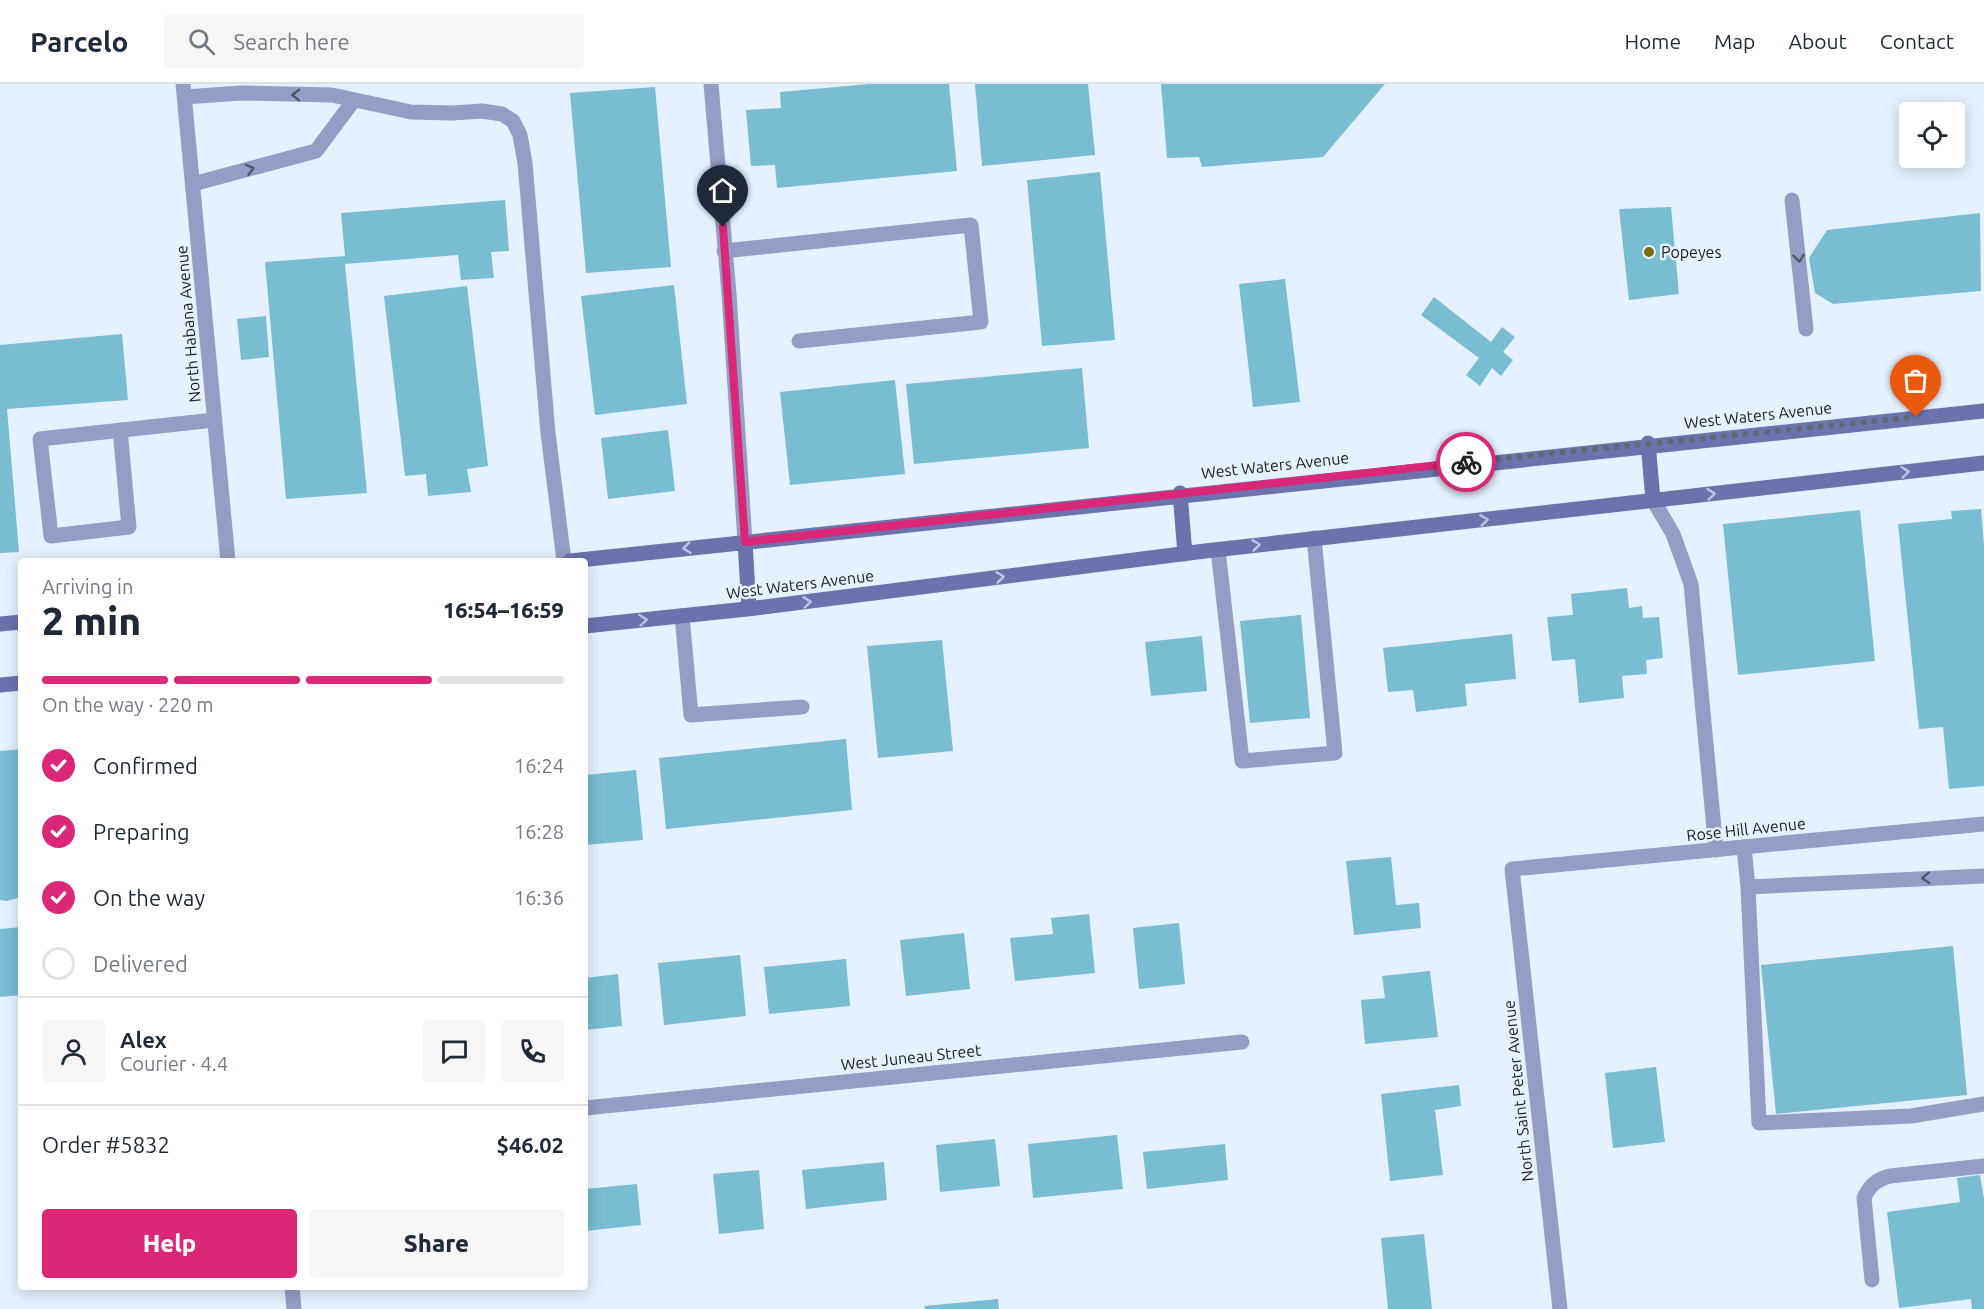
<!DOCTYPE html>
<html lang="en">
<head>
<meta charset="utf-8">
<style>
  body { margin:0; font-family:Ubuntu,sans-serif; background:#f6f6f7; color:#1f2937; height:100vh; display:flex; flex-direction:column; font-size:22px; white-space:nowrap }
  * { box-sizing:border-box; margin:0 }
  p { font-size:20px; color:#747a83 }
  .icon { flex:none; width:33px; height:33px; fill:none; stroke:currentColor; stroke-width:2; stroke-linecap:round; stroke-linejoin:round }
  .map { position:relative; flex:1; overflow:hidden }
  .sheet { position:absolute; left:18px; top:474px; width:570px; height:732px; display:flex; flex-direction:column; background:#fff; border-radius:6px; box-shadow:0 3px 15px #0003 }
  .sheet>* { flex:none }
  .tools { position:absolute; left:1899px; top:18px; display:grid; gap:12px }
  .tools a { display:grid; place-items:center; width:66px; height:66px; border-radius:6px; background:#fff; box-shadow:0 3px 15px #0003; font-size:30px }
  .pin { position:absolute; display:grid; place-items:center; width:51px; height:51px; color:#fff; margin:-62px -26px; border-radius:50% 50% 50% 0; rotate:-45deg; box-shadow:0 0 6px #0007 }
  .pin .icon { rotate:45deg }
  .courier { position:absolute; display:grid; place-items:center; width:60px; height:60px; margin:-30px; border:4px solid #db2777; border-radius:50%; background:#fff; color:#222; box-shadow:0 2px 8px #0007 }
  .overview em { font-style:normal; font-weight:800 }
  .overview div { display:flex; flex-direction:column-reverse }
  .overview { display:flex; align-items:center; justify-content:space-between; height:102px; padding:0 24px }
  h1 { font-size:39px; font-weight:800; line-height:45px }
  .bar { display:grid; grid-template-columns:repeat(4,1fr); gap:9px 6px; align-content:center; height:72px; padding:0 24px }
  .bar i { height:8px; border-radius:4px; background:#e0e1e3 }
  .bar .on { background:#db2777 }
  .bar p { grid-column:span 4 }
  .line { display:flex; align-items:center; gap:15px; padding:0 24px; border-top:2px solid #e0e1e3 }
  .line div { flex:1 }
  .round { display:grid; place-items:center; flex:none; width:63px; height:63px; border-radius:6px; background:#f6f6f7 }
  ol { padding:0 24px; list-style:none }
  li { display:flex; align-items:center; gap:18px; height:66px }
  li p { margin-inline-start:auto }
  li .icon { padding:6px; border-radius:50%; background:#db2777; color:#fff; stroke-width:4 }
  li:last-child { color:#747a83 }
  li i { width:33px; height:33px; border:3px solid #e0e1e3; border-radius:50% }
  .button { display:flex; gap:12px; margin-top:auto; padding:12px 24px }
  .button a { flex:1; height:69px; border-radius:6px; background:#db2777; color:#fff; font-size:24px; font-weight:800; line-height:69px; text-align:center }
  .button a+a { background:#f6f6f7; color:#1f2937 }
  header { display:flex; align-items:center; gap:36px; box-sizing:border-box; height:84px; padding:0 30px; background:#fff; border-bottom:2px solid #e0e1e3 }
  header strong { font-size:28px }
  nav { display:flex; gap:33px; margin-inline-start:auto; font-size:21px }
  .search { width:420px; height:54px; background:#f6f6f7; display:flex; align-items:center; gap:15px; box-sizing:border-box; padding:0 21px; border-radius:6px; color:#747a83; font-size:22px }
  .map>svg:first-child { display:block }
  .building { fill:#79bdd2 }
  .lines { fill:none; stroke-linecap:round; stroke-linejoin:round }
  .service { stroke:#959cc5; stroke-width:15 }
  .minor { stroke:#959cc5; stroke-width:15 }
  .tertiary { stroke:#959cc5; stroke-width:15 }
  .secondary { stroke:#6b72ae; stroke-width:15 }
  .oneway { stroke:#52576c }
  .oneway2 { stroke:#bac5e2 }
  .done { stroke:#626870; stroke-width:6; stroke-dasharray:0 10.8 }
  .route { stroke:#db2777; stroke-width:8 }
  .poi-dot { fill:#7a700f; stroke:#e5f1fe; stroke-width:2 }
  .labels { text-anchor:middle; dominant-baseline:central; stroke-width:5; stroke-linejoin:round; paint-order:stroke }
  .poi-label { font-size:16px; fill:#1b1f23; stroke:#e5f1fe; text-anchor:start }
  .street-label { font-size:16px; fill:#1b1f23; stroke:#e5f1fe }
</style>
</head>
<body>
<header>
<strong>Parcelo</strong>
<div class="search"><svg class="icon" aria-label="search" viewBox="0 0 24 24"><circle cx="10" cy="10" r="6"/><path d="M15 15l6 6"/></svg>Search here</div>
<nav><a>Home</a><a>Map</a><a>About</a><a>Contact</a></nav>
</header>
<div class="map">
<svg width="1984" height="1225" viewBox="0 0 1984 1225">
  <rect width="100%" height="100%" fill="#e5f1fe"/>
  <!-- building -->
  <path class="building" d="M869,0h80l8,87 -180,17 -2,-23 -24,1 -5,-56 35,-2 -1,-16z
    M975,0h113l7,71 -113,11z
    M1161,0h224l-62,73 -121,10 -3,-10 -32,1z
    M655,3l16,180 -85,6 -16,-180z
    M1100,88l15,168 -73,6 -15,-166z
    M505,116l4,51 -18,1 3,26 -33,2 -3,-25 -113,9 22,229 -81,6 -21,-237 80,-6 -4,-43z
    M1671,123l8,87 -50,6 -10,-91z
    M1980,129l1,78 -148,13 -18,-11 -6,-35 18,-28z
    M1285,195l15,123 -47,5 -14,-123z
    M674,201l13,119 -92,11 -14,-119z
    M467,202l21,180 -21,3 4,23 -43,4 -2,-22 -21,2 -21,-180z
    M1434,213l57,45 11,-15 13,10 -12,15 10,8 -12,16 -9,-8 -12,18 -14,-11 13,-17 -58,-43z
    M266,232l3,41 -28,3 -4,-41z
    M122,250l6,66 -121,9 12,143 -19,1v-208z
    M1082,284l7,80 -175,16 -8,-80z
    M895,296l10,94 -115,11 -10,-93z
    M668,346l7,61 -67,8 -7,-61z
    M1981,425l3,36v241l-35,3 -6,-62 -24,2 -21,-205 54,-5 -1,-8z
    M1860,426l15,151 -137,14 -15,-151z
    M1627,504l2,20 13,-2 1,12 16,-1 4,41 -17,2 1,14 -25,2 2,22 -45,5 -4,-44 -23,2 -5,-44 26,-2 -2,-21z
    M1301,531l9,103 -60,5 -10,-102z
    M1512,550l4,45 -51,5 2,22 -51,6 -3,-22 -25,2 -5,-44z
    M1202,552l5,55 -56,5 -6,-54z
    M942,556l11,111 -75,7 -11,-112z
    M846,655l6,71 -186,19 -7,-71z
    M21,665v148l-14,4 -7,-1v-149z
    M636,686l7,70 -58,5v-70z
    M1391,773l5,48 23,-2 2,25 -67,7 -8,-74z
    M1089,830l6,59 -80,8 -5,-43 43,-4 -2,-16z
    M1179,839l6,61 -46,5 -6,-61z
    M21,843v68l-21,2v-68z
    M964,849l6,56 -64,7 -6,-56z
    M1953,862l14,149 -191,19 -15,-149z
    M740,871l6,61 -82,9 -6,-62z
    M846,875l4,47 -81,8 -5,-47z
    M1430,887l8,66 -73,7 -4,-44 24,-2 -3,-22z
    M618,890l4,52 -37,4v-52z
    M1656,983l9,75 -52,6 -8,-75z
    M1459,1001l2,21 -26,4 8,65 -53,6 -9,-87z
    M1117,1051l6,54 -90,9 -5,-54z
    M995,1055l5,47 -60,6 -4,-47z
    M1225,1060l3,36 -81,9 -4,-37z
    M884,1078l3,38 -81,9 -4,-39z
    M759,1086l5,59 -45,5 -6,-60z
    M1980,1091l4,24v110h-12l-1,-10 -72,9 -12,-96 73,-10 -3,-24z
    M637,1100l4,41 -56,6v-42z
    M1424,1150l8,75h-44l-7,-71z
    M998,1215l1,10h-74l-1,-3z"/>
  <g class="lines">
    <!-- service -->
    <path class="service" d="M711,0l18,210 16,248
      M185,13l56,-4 91,2 79,17 41,1 30,-2 20,3 11,7 7,14 5,28 23,270 16,128
      M193,100l123,-33 38,-51
      M1792,116l14,129
      M724,167l247,-26 10,97 -182,19
      M120,346l9,97 -78,9 -11,-97 174,-19
      M1653,416l20,34 18,50 25,266
      M1218,466l24,211 93,-8 -21,-215
      M682,532l9,99 111,-8
      M1744,763l4,40 11,236 152,-7 73,-12
      M1748,803l236,-11
      M1872,1196l-8,-82c6,-13 12,-18 26,-22l94,-10"/>
    <!-- minor -->
    <path class="minor" d="M585,1024l657,-66
      M1560,1225l-48,-440 472,-45"/>
    <!-- tertiary -->
    <path class="tertiary" d="M183,0l45,477
      M292,1203l2,22"/>
    <!-- secondary -->
    <path class="secondary" d="M1648,359l5,57
      M1180,409l5,61
      M745,458l4,67
      M570,477c471,-52 942,-104 1414,-150
      M0,540l21,-2
      M585,542l171,-18 449,-57 779,-88
      M0,601l21,-2"/>
  </g>
  <!-- one-way arrows -->
  <defs><path id="oneway-chevron" d="M-2-3.5L2.5 0L-2 3.5" fill="none" stroke-width="1.6" stroke-linecap="round" stroke-linejoin="round" transform="scale(1.5)"/></defs>
  <g class="oneway">
    <use href="#oneway-chevron" transform="translate(296 11) rotate(-179)"/>
    <use href="#oneway-chevron" transform="translate(250 85) rotate(-15)"/>
    <use href="#oneway-chevron" transform="translate(1799 174) rotate(84)"/>
    <use href="#oneway-chevron" transform="translate(1926 794) rotate(177)"/>
  </g>
  <g class="oneway2">
    <use href="#oneway-chevron" transform="translate(1905 388) rotate(-6)"/>
    <use href="#oneway-chevron" transform="translate(1711 410) rotate(-6)"/>
    <use href="#oneway-chevron" transform="translate(1484 436) rotate(-7)"/>
    <use href="#oneway-chevron" transform="translate(1256 461) rotate(-7)"/>
    <use href="#oneway-chevron" transform="translate(687 464) rotate(174)"/>
    <use href="#oneway-chevron" transform="translate(1000 493) rotate(-7)"/>
    <use href="#oneway-chevron" transform="translate(807 518) rotate(-7)"/>
    <use href="#oneway-chevron" transform="translate(643 536) rotate(-6)"/>
  </g>
  <g class="lines">
    <!-- done -->
    <path class="done" d="M1466,378l450,-45"/>
    <!-- route -->
    <path class="route" d="M723,143l22,315 721,-80"/>
  </g>
  <!-- markers -->
  <circle class="poi-dot" cx="1649" cy="168" r="6"/>
  <g class="labels">
    <!-- poi labels -->
    <g class="poi-label">
      <text x="1661" y="168">Popeyes</text>
    </g>
    <!-- street labels -->
    <g class="street-label">
      <text transform="translate(188 240) rotate(-95)">North Habana Avenue</text>
      <text transform="translate(1758 331) rotate(-6)">West Waters Avenue</text>
      <text transform="translate(1275 381) rotate(-6)">West Waters Avenue</text>
      <text transform="translate(800 500) rotate(-7)">West Waters Avenue</text>
      <text transform="translate(1746 745) rotate(-6)">Rose Hill Avenue</text>
      <text transform="translate(911 973) rotate(-6)">West Juneau Street</text>
      <text transform="translate(1518 1007) rotate(-96)">North Saint Peter Avenue</text>
    </g>
  </g>
</svg>
<div class="tools">
<a><svg class="icon" aria-label="locate" viewBox="0 0 24 24"><circle cx="12" cy="12" r="6"/><path d="M12 2v4M12 18v4M2 12h4M18 12h4"/></svg></a>
</div>
<div class="pin" style="left:1916px;top:333px;background:#ea580c"><svg class="icon" aria-label="bag" viewBox="0 0 24 24"><path d="M5 8h14l-1 12H6zM9 8a3 3 0 0 1 6 0"/></svg></div>
<div class="pin" style="left:723px;top:143px;background:#1f2937"><svg class="icon" aria-label="home" viewBox="0 0 24 24"><path d="M3 11l9-7 9 7M6 9v11h12V9"/></svg></div>
<div class="courier" style="left:1466px;top:378px"><svg class="icon" aria-label="bike" viewBox="0 0 24 24"><circle cx="6" cy="16" r="4"/><circle cx="18" cy="16" r="4"/><path d="M6 16l4-8h5l3 8M10 8l3 8H6M13 5h3"/></svg></div>
<section class="sheet">
<div class="overview"><div><h1>2 min</h1><p>Arriving in</p></div><em>16:54–16:59</em></div>
<div class="bar"><i class="on"></i><i class="on"></i><i class="on"></i><i></i><p>On the way · 220 m</p></div>
<ol>
<li><svg class="icon" aria-label="check" viewBox="0 0 24 24"><path d="M5 12l5 5 9-10"/></svg>Confirmed<p>16:24</p></li>
<li><svg class="icon" aria-label="check" viewBox="0 0 24 24"><path d="M5 12l5 5 9-10"/></svg>Preparing<p>16:28</p></li>
<li><svg class="icon" aria-label="check" viewBox="0 0 24 24"><path d="M5 12l5 5 9-10"/></svg>On the way<p>16:36</p></li>
<li><i></i>Delivered</li>
</ol>
<div class="line" style="height:108px"><a class="round"><svg class="icon" aria-label="person" viewBox="0 0 24 24"><circle cx="12" cy="8" r="4"/><path d="M4 21q1-7 8-7t8 7"/></svg></a><div><b>Alex</b><p>Courier · 4.4</p></div><a class="round"><svg class="icon" aria-label="chat" viewBox="0 0 24 24"><path d="M4 5h16v11H9l-5 4z"/></svg></a><a class="round"><svg class="icon" aria-label="phone" viewBox="0 0 24 24"><path d="M5 4h4l2 5-3 2q2 4 5 5l2-3 5 2v4C11 20 4 13 5 4z"/></svg></a></div>
<div class="line" style="height:78px"><div>Order #5832</div><b>$46.02</b></div>
<div class="button"><a>Help</a><a>Share</a></div>
</section>
</div>
</body>
</html>
